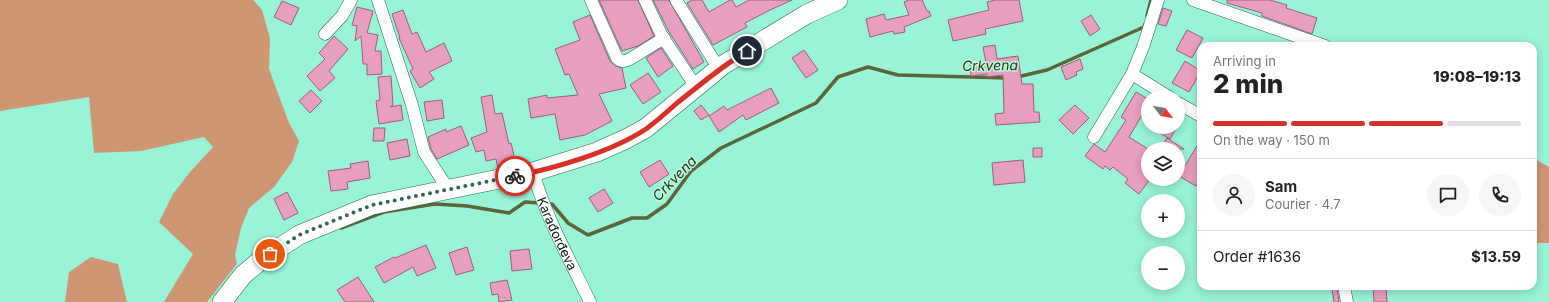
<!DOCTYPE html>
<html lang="en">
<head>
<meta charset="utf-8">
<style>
  body { margin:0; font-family:Inter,sans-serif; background:#f6f6f6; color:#222; height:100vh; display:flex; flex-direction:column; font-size:15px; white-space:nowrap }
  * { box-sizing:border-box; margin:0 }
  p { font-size:13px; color:#767676 }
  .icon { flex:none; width:22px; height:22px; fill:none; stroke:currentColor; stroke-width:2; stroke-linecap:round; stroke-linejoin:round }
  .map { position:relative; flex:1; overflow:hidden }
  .details { position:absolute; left:1197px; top:42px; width:340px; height:248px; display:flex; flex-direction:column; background:#fff; border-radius:12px; box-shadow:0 2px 10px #0003 }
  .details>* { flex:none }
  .needle { width:26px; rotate:121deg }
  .controls { position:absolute; left:1141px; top:90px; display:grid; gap:8px }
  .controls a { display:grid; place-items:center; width:44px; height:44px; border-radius:50%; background:#fff; box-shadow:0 2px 10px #0003; font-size:20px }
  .pin { position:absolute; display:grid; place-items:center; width:34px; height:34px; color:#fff; margin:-17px; border:2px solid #fff; border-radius:50%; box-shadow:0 1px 4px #0007 }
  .courier { position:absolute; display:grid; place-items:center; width:40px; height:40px; margin:-20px; border:3px solid #d93025; border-radius:50%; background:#fff; color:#222; box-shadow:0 1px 5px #0007 }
  .overview em { font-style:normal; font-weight:800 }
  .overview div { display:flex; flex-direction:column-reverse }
  .overview { display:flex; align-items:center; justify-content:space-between; height:68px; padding:0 16px }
  h1 { font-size:26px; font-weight:800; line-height:30px }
  .bar { display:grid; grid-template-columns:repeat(4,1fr); gap:6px 4px; align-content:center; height:48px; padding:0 16px }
  .bar i { height:5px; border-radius:3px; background:#e0e0e0 }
  .bar .current { background:#d93025 }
  .bar p { grid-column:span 4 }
  .line { display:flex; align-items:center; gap:10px; padding:0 16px; border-top:1px solid #e0e0e0 }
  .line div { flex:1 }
  .round { display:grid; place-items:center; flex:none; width:42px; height:42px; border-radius:21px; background:#f6f6f6 }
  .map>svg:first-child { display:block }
  .forest { fill:#cf9673 }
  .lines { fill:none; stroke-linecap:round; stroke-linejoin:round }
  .stream { stroke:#5c6538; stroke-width:3.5 }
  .building { fill:#e89ebe; stroke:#9f5c7a }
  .minor-casing { stroke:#226957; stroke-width:13 }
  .primary-casing { stroke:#226957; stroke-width:20 }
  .minor { stroke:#fff; stroke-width:12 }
  .primary { stroke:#fff; stroke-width:19 }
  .done { stroke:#356355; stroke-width:4; stroke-dasharray:0 7.2 }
  .route { stroke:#d93025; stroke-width:5 }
  .labels { text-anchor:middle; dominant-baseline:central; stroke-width:3; stroke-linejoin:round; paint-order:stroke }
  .street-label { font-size:13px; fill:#00160f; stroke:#b6fce5 }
  .water-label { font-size:14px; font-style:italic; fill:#2f3100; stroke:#b6fce5 }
</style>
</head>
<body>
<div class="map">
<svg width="1549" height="302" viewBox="0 0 1549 302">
  <rect width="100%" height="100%" fill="#98f3d7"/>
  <!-- forest -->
  <path class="forest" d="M0,0h253l9,10 8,28 -1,31 20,54 10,18 -7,21 -18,25 -25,21 -8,20 -6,27 2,9 -30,38h-43l29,-48 -34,-32 14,-28 17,-22 23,-25 -9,-10 -63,14 -47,2 -5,-56 -89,14z
    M1533,158l16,9v76h-16z
    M91,257l27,7 9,38h-62l4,-30z"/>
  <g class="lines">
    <!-- stream -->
    <path class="stream" d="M1147,16l4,-16
      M1017,77l30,-7 97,-43 1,-3
      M546,204h6l16,19 20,12 44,-17h15l20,-14 24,-33 30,-23 95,-45 22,-26 30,-10 30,8 109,3
      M341,228l43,-16 51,-8 32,2 42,7 16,-11 15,1"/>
  </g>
  <!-- building -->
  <path class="building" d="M599,0h39l16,36 -16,10 -16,5z
    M653,0h16l35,62 -11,7 -24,-37z
    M692,0h10l7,12 21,-12h2l4,7 13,-7h43l-22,10 -25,13 2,4 -34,18 -26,-42z
    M909,0h13l5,11h2l2,5 -27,11 1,5 -11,2 -1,-3 -23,6 -4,-18 18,-5 2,6 23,-5 -5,-13z
    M995,0h24l4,21 -38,8 1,5 -33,7 -5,-21 41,-10 -2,-8z
    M1227,0h43l17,5 -1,3 31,10 -5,16 -50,-18v-3l-35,-10z
    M282,1l17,7 -8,17 -17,-8z
    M357,7l16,4 -6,22 11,2 -3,16h6l1,23 -15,1v-11h-4l-2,-28 -6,5 2,-15 -5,-1z
    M1163,8l9,3 -6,15 -8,-2z
    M403,10l9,24 5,-2 9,20 18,-9 8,18 -23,11 5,7 -14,9 -10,-17 3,-2 -14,-31h1l-8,-24z
    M590,15l20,46 5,5 7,2 4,20 -27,6 13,27 -27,14 -25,5 -5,-26 -24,4 -3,-19 19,-4v3l31,-3 -9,-21 -4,1 -10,-26 25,-9 -7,-18z
    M1091,15l9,14 -10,7 -9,-15z
    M1187,30l16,8 -11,20 -16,-8z
    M334,36l14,13 -19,22 6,7 -15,13 -13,-15 18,-17 -6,-6z
    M995,45l2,14 21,-3 4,28h11l1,28h5l1,10 -44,3 -1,-11 9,-1 -1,-38 -16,2v-3l-16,2 -1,-11 16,-2 -3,-16z
    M661,48l12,18 -15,11 -12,-19z
    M804,50l14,20 -12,8 -14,-20z
    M1080,59l3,10 -7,3 1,3 -11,5 -5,-13z
    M1185,61l16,10 -12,21 -17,-9z
    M648,73l13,19 -18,12 -13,-19z
    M391,76l2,29 -3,2 11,-2 2,15 -24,4 -3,-23 4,-1 -2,-23z
    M771,88l8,15 -33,17 -3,-5 -24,17 -10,-16 15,-10 3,4z
    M311,90l11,11 -12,12 -11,-12z
    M1136,92l12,7v6l-19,32 19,12v33l-9,12 -14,-11 3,-4 -15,-12 -3,3 -5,-4 -2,3 -18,-13 9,-12 11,8 21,-32 -5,-3z
    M492,95l3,19 7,-1 7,31 2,-1 5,21 -18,4 -2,-9 -10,2 -2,-11 -8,2 -5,-14 16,-6 -6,-35z
    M442,100l2,18 -17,3 -3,-19z
    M701,105l8,10 -8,5 -7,-9z
    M1075,105l14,13 -16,16 -14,-14z
    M461,126l8,19 -32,14 -6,-10 -3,-12 18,-8v3z
    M1150,127h27l-7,12z
    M374,128h11l-1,13h-11z
    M1167,138l17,11h-24z
    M407,139l3,17 -20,4 -3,-17z
    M1201,139v38l-5,9 -17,-10z
    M1033,148h9v9h-9z
    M660,160l9,14 -20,13 -9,-15z
    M1023,160l2,22 -31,3 -2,-22z
    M368,161l2,17 -23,4 1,7 -17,2 -3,-20 23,-3 -1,-4z
    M604,189l9,14 -15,9 -9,-14z
    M287,192l11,21 -14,7 -10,-21z
    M426,245l10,23 -19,8 -4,-9 -29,16 -9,-16 19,-10 1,1z
    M467,247l7,23 -18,5 -7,-22z
    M529,249l3,20 -20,2 -2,-20z
    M358,277l16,25h-29l-8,-12z
    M507,280l5,20 -13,2 -1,-8 -6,1 -2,-12z
    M1386,287l1,15h-13l-1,-14z
    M1337,288l2,14h-5l-2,-13z"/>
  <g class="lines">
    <!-- minor casing -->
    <g class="minor-casing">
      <g id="minor">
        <path d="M378,0l34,105 12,47 24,37"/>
        <path d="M591,0l26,58c5,4 7,4 13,1l34,-21"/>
        <path d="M645,0l17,36 34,51"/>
        <path d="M676,0l43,69"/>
        <path d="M1193,0l132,46"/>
        <path d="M325,34l17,-18 9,-16"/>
        <path d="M1132,74l37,23"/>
        <path d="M1178,103l23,13"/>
        <path d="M1094,137l38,-63 11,-27 15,-47"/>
        <path id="s1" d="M533,172c13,46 37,88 57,130"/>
        <path d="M1344,286l3,16"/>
      </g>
    </g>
    <!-- primary casing -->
    <g class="primary-casing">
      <path id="primary" d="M222,302l21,-27 18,-15 38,-25 73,-30 161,-33 64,-20 29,-13 20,-11 77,-63 84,-51 31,-14"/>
    </g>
    <!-- minor -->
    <use href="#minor" class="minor"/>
    <!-- primary -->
    <use href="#primary" class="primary"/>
  </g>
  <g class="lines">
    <!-- done -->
    <path class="done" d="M270,254l29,-19 73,-30 143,-29"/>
    <!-- route -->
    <path class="route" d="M515,176c41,-8 96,-24 131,-47 11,-8 21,-17 31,-26 23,-18 45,-37 70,-52"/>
  </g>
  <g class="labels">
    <!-- street labels -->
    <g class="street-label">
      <text stroke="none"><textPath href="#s1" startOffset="66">Karađorđeva</textPath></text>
    </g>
    <!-- water labels -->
    <g class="water-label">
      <text transform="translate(990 65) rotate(-1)">Crkvena</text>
      <text transform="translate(674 178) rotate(-46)">Crkvena</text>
    </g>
  </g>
</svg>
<div class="controls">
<a><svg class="needle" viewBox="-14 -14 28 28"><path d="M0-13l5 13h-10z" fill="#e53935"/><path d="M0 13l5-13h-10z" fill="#767676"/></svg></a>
<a><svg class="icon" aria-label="layers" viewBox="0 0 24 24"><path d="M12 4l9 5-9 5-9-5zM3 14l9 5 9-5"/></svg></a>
<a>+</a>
<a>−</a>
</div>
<div class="pin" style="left:270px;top:254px;background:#ea580c"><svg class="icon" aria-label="bag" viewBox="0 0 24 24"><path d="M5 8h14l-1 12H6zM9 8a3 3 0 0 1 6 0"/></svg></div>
<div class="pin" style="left:747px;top:51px;background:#1f2937"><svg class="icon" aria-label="home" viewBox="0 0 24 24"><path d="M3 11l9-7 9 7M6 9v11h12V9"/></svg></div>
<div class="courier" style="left:515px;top:176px"><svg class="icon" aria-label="bike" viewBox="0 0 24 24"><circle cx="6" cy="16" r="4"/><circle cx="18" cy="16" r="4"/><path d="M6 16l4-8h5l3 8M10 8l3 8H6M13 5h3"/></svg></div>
<section class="details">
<div class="overview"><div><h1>2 min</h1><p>Arriving in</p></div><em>19:08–19:13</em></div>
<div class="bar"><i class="current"></i><i class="current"></i><i class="current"></i><i></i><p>On the way · 150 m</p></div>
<div class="line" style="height:72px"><a class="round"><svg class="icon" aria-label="person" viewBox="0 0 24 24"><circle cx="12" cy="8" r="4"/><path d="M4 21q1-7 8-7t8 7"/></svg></a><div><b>Sam</b><p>Courier · 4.7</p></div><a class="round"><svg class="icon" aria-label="chat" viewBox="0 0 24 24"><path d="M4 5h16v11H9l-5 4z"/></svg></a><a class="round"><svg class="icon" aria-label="phone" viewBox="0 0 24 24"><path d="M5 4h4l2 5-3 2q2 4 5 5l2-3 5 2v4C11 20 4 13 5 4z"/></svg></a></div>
<div class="line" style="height:52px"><div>Order #1636</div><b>$13.59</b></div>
</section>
</div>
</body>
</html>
